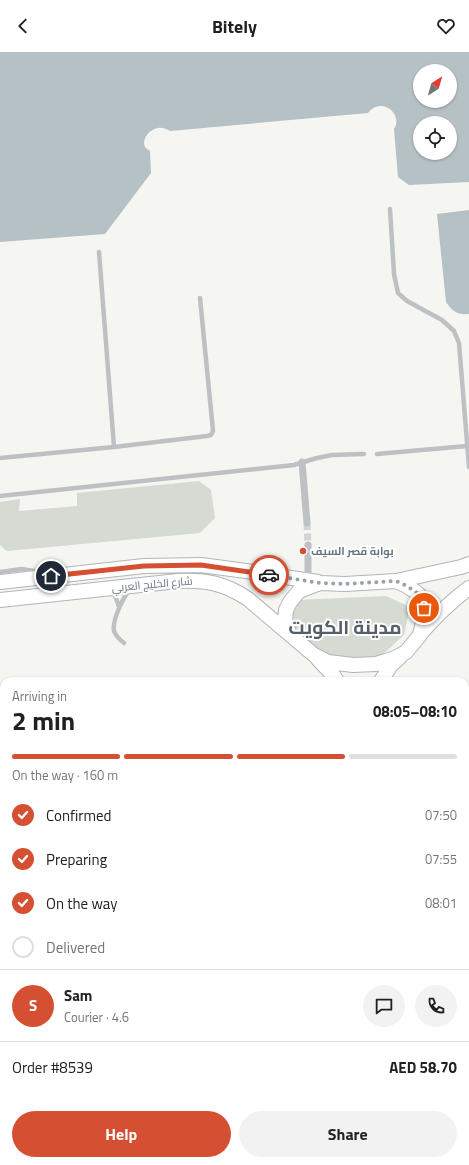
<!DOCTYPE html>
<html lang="en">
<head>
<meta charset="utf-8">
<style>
  body { margin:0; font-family:"Titillium Web",Cairo,sans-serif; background:#f2f2f2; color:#202124; height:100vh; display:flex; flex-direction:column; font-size:15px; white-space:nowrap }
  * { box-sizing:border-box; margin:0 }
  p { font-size:13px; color:#757577 }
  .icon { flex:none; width:22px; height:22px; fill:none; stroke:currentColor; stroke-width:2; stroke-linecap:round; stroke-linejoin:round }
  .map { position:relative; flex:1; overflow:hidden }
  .sheet { position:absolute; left:0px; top:625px; width:469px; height:488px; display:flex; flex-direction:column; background:#fff; border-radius:12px 12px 0 0; box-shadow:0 1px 3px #0004 }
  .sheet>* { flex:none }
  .needle { width:26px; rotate:37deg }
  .buttons { position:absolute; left:413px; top:12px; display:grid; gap:8px }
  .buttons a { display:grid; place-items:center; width:44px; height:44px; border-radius:50%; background:#fff; box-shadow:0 1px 3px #0004; font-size:20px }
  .pin { position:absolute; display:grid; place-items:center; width:34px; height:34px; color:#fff; margin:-17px; border:2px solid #fff; border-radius:50%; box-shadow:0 1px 4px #0007 }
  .courier { position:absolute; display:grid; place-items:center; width:40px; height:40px; margin:-20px; border:3px solid #d55032; border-radius:50%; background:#fff; color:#222; box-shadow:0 1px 5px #0007 }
  .summary em { font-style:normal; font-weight:700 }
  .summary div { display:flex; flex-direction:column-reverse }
  .summary { display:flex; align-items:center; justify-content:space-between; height:68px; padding:0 12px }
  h1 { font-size:26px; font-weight:700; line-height:30px }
  .bar { display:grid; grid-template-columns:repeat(4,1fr); gap:6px 4px; align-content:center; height:48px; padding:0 12px }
  .bar i { height:5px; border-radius:3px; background:#e0e0e0 }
  .bar .active { background:#d55032 }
  .bar p { grid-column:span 4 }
  .line { display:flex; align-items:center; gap:10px; padding:0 12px; border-top:1px solid #e0e0e0 }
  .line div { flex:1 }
  .round { display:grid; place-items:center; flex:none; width:42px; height:42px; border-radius:21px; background:#f2f2f2 }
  ol { padding:0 12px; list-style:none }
  li { display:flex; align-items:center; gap:12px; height:44px }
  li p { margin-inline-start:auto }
  li .icon { padding:4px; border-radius:50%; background:#d55032; color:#fff; stroke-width:4 }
  li:last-child { color:#757577 }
  li i { width:22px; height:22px; border:2px solid #e0e0e0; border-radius:50% }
  .button { display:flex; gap:8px; margin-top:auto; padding:8px 12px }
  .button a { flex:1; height:46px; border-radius:24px; background:#d55032; color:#fff; font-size:16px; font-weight:700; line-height:46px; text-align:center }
  .button a+a { background:#f2f2f2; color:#202124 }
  header { display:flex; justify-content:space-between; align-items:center; height:52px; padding:0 12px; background:#fff; font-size:18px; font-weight:700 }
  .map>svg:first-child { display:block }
  .green { fill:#d5dad2 }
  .water { fill:#b5c1c4; fill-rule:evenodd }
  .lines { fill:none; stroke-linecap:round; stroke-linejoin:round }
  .pedestrian-tunnel { stroke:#d2d5d6; stroke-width:7; stroke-dasharray:7 3.5; stroke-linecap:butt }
  .primary-casing { stroke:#b0b5b8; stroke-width:16 }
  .service { stroke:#bdc1c4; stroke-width:4.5 }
  .pedestrian { stroke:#bdc1c4; stroke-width:7 }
  .minor { stroke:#bdc1c4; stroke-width:9 }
  .primary { stroke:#fff; stroke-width:14 }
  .done { stroke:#99a2a9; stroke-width:4; stroke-dasharray:0 7.2 }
  .route { stroke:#d55032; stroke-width:5 }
  .poi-dot { fill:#d55032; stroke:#fff; stroke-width:1.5 }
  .labels { text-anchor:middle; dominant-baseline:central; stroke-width:4; stroke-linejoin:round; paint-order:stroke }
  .poi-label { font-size:11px; font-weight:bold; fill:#677681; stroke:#fff; text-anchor:start }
  .street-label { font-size:11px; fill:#677681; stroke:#fff }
  .town-label { font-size:19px; font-weight:bold; fill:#545f67; stroke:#fff }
</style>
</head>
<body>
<header><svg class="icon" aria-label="back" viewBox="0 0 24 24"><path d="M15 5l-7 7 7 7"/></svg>Bitely<svg class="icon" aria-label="heart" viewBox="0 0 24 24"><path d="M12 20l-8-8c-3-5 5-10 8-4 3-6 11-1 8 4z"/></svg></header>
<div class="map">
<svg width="469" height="1113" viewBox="0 0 469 1113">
  <rect width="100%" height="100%" fill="#f5f5f2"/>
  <!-- green -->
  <path class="green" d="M199,429l12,9 4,28 -15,15 -193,18 -7,-6v-43l20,-3 -1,12 58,-5v-13z
    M386,544l24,11 -6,28 -23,21 -32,2 -34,-3 -25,-22 -1,-19 6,-14z"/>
  <!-- water -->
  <path class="water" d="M0,0h469v130l-60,3 -11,-8 -4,-48c10,-16 -14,-33 -26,-16l-198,18c-4,-2 -8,-4 -12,-3 -8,1 -17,11 -13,19 1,1 3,3 5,4l1,22 -46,61 -105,8zM420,19h30v30h-30zM420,71h30v30h-30z
    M469,158v104c-12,1 -17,-3 -23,-12l-9,-88z"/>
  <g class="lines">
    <!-- pedestrian-tunnel -->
    <path class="pedestrian-tunnel" d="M307,471l1,22"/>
    <!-- primary casing -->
    <g class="primary-casing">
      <path id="primary" d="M396,529l65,-14 8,-3
        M0,530l144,-16 57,-1 45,6 72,11
        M0,548l178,-19c29,-1 46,2 70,18l66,56 14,7 25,3 23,-1 10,-3 9,-3 11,-6 14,-17 3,-13 2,-14 -5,-12 -4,-4 -11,-7 -9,-4 -51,3 -25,-1 -21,8 -9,11 -4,8 -1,10 4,13
        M421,581c15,-17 30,-32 48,-45
        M317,606l16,17 4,6
        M381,629l10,-16 8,-7
        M0,850h4
        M0,864l4,1
        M465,879h4
        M465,894h4
        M362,1109v4
        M387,1109v4"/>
    </g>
    <!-- service -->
    <path class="service" d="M390,157l4,65 4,19 9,8 35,19 12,11 5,12 10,124
      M114,395l93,-11 4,-1 2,-4 -13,-133
      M377,402l90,-8
      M0,406l114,-11 -15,-195
      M0,444l294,-31 23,-7 15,-3 32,-1
      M0,520l22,-3 18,3
      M110,539l5,4 4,12
      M124,591c-4,-3 -8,-7 -10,-12 -2,-11 9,-33 16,-42
      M438,1109v4"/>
    <!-- pedestrian -->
    <path class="pedestrian" d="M302,410l5,61
      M308,529v-36"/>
    <!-- minor -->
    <path class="minor" d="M465,1099l4,-1
      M30,1113l1,-4"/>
    <!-- primary -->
    <use href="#primary" class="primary"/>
  </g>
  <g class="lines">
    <!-- done -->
    <path class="done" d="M269,523l51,8 25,1 51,-3 9,4 11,7 4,4 4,12"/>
    <!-- route -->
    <path class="route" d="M51,524l93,-10 57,-1 68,10"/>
  </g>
  <!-- markers -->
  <circle class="poi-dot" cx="303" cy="499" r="4"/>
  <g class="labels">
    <!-- poi labels -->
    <g class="poi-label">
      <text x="311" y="499">بوابة قصر السيف</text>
    </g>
    <!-- street labels -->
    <g class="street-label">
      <text transform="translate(152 532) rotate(-5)">شارع الخليج العربي</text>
    </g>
    <!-- town labels -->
    <g class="town-label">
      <text x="345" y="574">مدينة الكويت</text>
    </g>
  </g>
</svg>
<div class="buttons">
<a><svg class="needle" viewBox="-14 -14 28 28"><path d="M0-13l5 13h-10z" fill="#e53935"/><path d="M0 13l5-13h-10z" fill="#757577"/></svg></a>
<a><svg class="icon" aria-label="locate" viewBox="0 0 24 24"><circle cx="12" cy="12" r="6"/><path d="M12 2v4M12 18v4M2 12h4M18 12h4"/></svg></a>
</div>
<div class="pin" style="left:424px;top:556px;background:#ea580c"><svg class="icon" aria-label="bag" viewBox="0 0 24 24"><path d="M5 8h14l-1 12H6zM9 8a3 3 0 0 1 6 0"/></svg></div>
<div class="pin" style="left:51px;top:524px;background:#1f2937"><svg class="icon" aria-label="home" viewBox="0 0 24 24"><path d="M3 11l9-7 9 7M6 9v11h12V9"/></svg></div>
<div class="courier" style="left:269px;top:523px"><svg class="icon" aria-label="car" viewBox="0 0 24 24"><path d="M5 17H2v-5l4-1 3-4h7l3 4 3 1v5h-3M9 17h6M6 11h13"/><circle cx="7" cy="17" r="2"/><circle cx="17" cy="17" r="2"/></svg></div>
<section class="sheet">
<div class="summary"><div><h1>2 min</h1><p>Arriving in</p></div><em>08:05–08:10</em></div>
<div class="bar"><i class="active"></i><i class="active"></i><i class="active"></i><i></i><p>On the way · 160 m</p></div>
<ol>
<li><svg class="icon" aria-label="check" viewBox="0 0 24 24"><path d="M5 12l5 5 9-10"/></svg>Confirmed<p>07:50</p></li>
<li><svg class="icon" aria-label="check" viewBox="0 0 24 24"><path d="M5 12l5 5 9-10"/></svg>Preparing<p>07:55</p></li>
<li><svg class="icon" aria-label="check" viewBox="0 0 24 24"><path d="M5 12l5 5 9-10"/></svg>On the way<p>08:01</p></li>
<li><i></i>Delivered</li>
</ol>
<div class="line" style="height:72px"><b class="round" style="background:#d55032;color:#fff">S</b><div><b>Sam</b><p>Courier · 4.6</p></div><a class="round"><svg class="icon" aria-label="chat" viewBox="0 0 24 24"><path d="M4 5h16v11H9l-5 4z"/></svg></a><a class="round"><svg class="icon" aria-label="phone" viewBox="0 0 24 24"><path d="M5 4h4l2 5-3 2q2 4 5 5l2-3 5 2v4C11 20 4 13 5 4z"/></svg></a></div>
<div class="line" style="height:52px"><div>Order #8539</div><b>AED 58.70</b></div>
<div class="button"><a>Help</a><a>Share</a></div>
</section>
</div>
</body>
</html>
